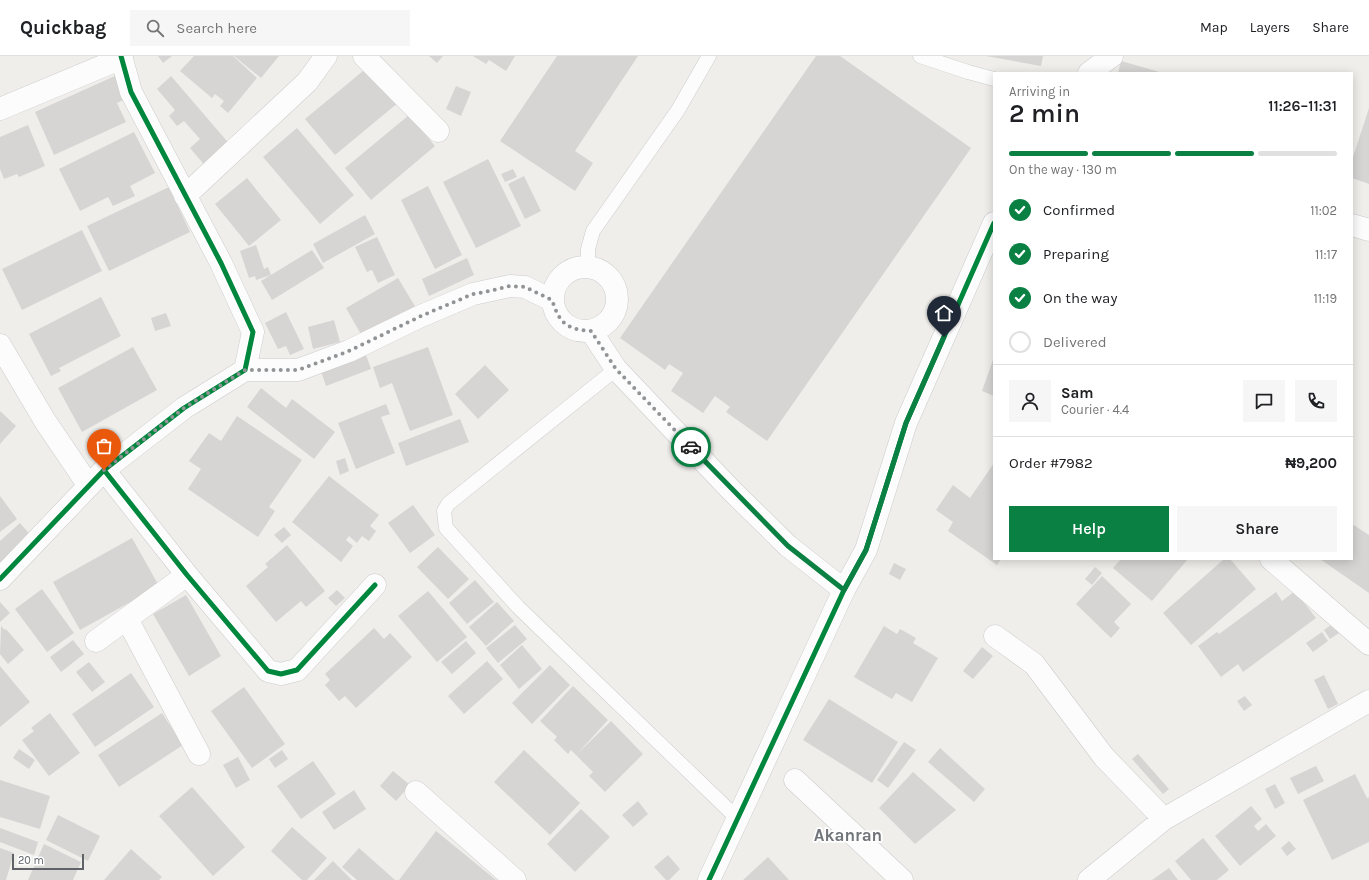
<!DOCTYPE html>
<html lang="en">
<head>
<meta charset="utf-8">
<style>
  body { margin:0; font-family:Karla,sans-serif; background:#f6f6f6; color:#202124; height:100vh; display:flex; flex-direction:column; font-size:15px; white-space:nowrap }
  * { box-sizing:border-box; margin:0 }
  p { font-size:13px; color:#757577 }
  .icon { flex:none; width:22px; height:22px; fill:none; stroke:currentColor; stroke-width:2; stroke-linecap:round; stroke-linejoin:round }
  .map { position:relative; flex:1; overflow:hidden }
  .sheet { position:absolute; left:993px; top:16px; width:360px; height:488px; display:flex; flex-direction:column; background:#fff; border-radius:0px; box-shadow:0 2px 10px #0003 }
  .sheet>* { flex:none }
  .scale { position:absolute; left:12px; bottom:10px; width:72px; box-sizing:border-box; padding-left:4px; border:2px solid #5f6368; border-top:0; font-size:11px; line-height:14px; white-space:nowrap; color:#5f6368; -webkit-text-stroke:3px #fff; paint-order:stroke }
  .pin { position:absolute; display:grid; place-items:center; width:34px; height:34px; color:#fff; margin:-41px -17px; border-radius:50% 50% 50% 0; rotate:-45deg; box-shadow:0 0 4px #0007 }
  .pin .icon { rotate:45deg }
  .courier { position:absolute; display:grid; place-items:center; width:40px; height:40px; margin:-20px; border:3px solid #0b8043; border-radius:50%; background:#fff; color:#222; box-shadow:0 1px 5px #0007 }
  .overview em { font-style:normal; font-weight:600 }
  .overview div { display:flex; flex-direction:column-reverse }
  .overview { display:flex; align-items:center; justify-content:space-between; height:68px; padding:0 16px }
  h1 { font-size:26px; font-weight:600; line-height:30px }
  .bar { display:grid; grid-template-columns:repeat(4,1fr); gap:6px 4px; align-content:center; height:48px; padding:0 16px }
  .bar i { height:5px; border-radius:3px; background:#e0e0e0 }
  .bar .on { background:#0b8043 }
  .bar p { grid-column:span 4 }
  .line { display:flex; align-items:center; gap:10px; padding:0 16px; border-top:1px solid #e0e0e0 }
  .line div { flex:1 }
  .round { display:grid; place-items:center; flex:none; width:42px; height:42px; border-radius:0px; background:#f6f6f6 }
  ol { padding:0 16px; list-style:none }
  li { display:flex; align-items:center; gap:12px; height:44px }
  li p { margin-inline-start:auto }
  li .icon { padding:4px; border-radius:50%; background:#0b8043; color:#fff; stroke-width:4 }
  li:last-child { color:#757577 }
  li i { width:22px; height:22px; border:2px solid #e0e0e0; border-radius:50% }
  .button { display:flex; gap:8px; margin-top:auto; padding:8px 16px }
  .button a { flex:1; height:46px; border-radius:0px; background:#0b8043; color:#fff; font-size:16px; font-weight:600; line-height:46px; text-align:center }
  .button a+a { background:#f6f6f6; color:#202124 }
  header { display:flex; align-items:center; gap:24px; box-sizing:border-box; height:56px; padding:0 20px; background:#fff; border-bottom:1px solid #e0e0e0 }
  header strong { font-size:19px }
  nav { display:flex; gap:22px; margin-inline-start:auto; font-size:14px }
  .search { width:280px; height:36px; background:#f6f6f6; display:flex; align-items:center; gap:10px; box-sizing:border-box; padding:0 14px; border-radius:0px; color:#757577; font-size:15px }
  .map>svg:first-child { display:block }
  .building { fill:#d6d5d3 }
  .lines { fill:none; stroke-linecap:round; stroke-linejoin:round }
  .lane-casing { stroke:#cbcccc; stroke-width:15 }
  .street-casing { stroke:#cbcccc; stroke-width:23 }
  .lane { stroke:#fdfcfc; stroke-width:14 }
  .street { stroke:#fdfcfc; stroke-width:22 }
  .cycleway-casing { stroke:#fff; stroke-width:8 }
  .cycleway { stroke:#00873e; stroke-width:5 }
  .done { stroke:#919496; stroke-width:4; stroke-dasharray:0 7.2 }
  .route { stroke:#0b8043; stroke-width:5 }
  .labels { text-anchor:middle; dominant-baseline:central; stroke-width:3.5; stroke-linejoin:round; paint-order:stroke }
  .quarter-label { font-size:17px; font-weight:bold; fill:#70757a; stroke:#fff }
</style>
</head>
<body>
<header>
<strong>Quickbag</strong>
<div class="search"><svg class="icon" aria-label="search" viewBox="0 0 24 24"><circle cx="10" cy="10" r="6"/><path d="M15 15l6 6"/></svg>Search here</div>
<nav><a>Map</a><a>Layers</a><a>Share</a></nav>
</header>
<div class="map">
<svg width="1369" height="824" viewBox="0 0 1369 824">
  <rect width="100%" height="100%" fill="#efeeea"/>
  <!-- building -->
  <path class="building" d="M158,0h14l-9,7z
    M194,0h39l24,22 -29,35 -8,-7 4,-5 -9,-7 -3,4 -32,-27z
    M234,0h45l-18,22z
    M429,0h14l-6,7z
    M473,0h42l-9,15 -17,-11 -3,4z
    M557,0h81l-63,95 18,12 -18,28 -75,-50z
    M816,0h24l131,92 -204,293 -41,-29 4,-5 -15,-11 -12,17 -32,-22 12,-18 -14,-9 -4,6 -45,-32z
    M986,0h57l-2,10z
    M1121,5l42,12h-45z
    M369,10l30,36 -64,53 -30,-36z
    M117,19l11,23 -11,5 9,19 -72,33 -19,-43z
    M171,20l61,71 -25,21 -17,-20 10,-9 -16,-18 -7,5 -8,-10 6,-6 -18,-21z
    M456,30l15,6 -10,24 -15,-7z
    M1369,52v76l-17,-6v-18z
    M409,59l26,31 -64,54 -26,-32z
    M28,69l17,41 -26,11 -2,-3 -13,5 -4,-10v-32z
    M297,72l57,67 -34,29 -57,-67z
    M134,76l21,41 -25,13 5,10 -22,10 -5,-9 -28,14 -21,-42z
    M488,103l33,67 -45,22 -33,-66z
    M513,113l4,8 -12,5 -4,-8z
    M524,120l17,35 -16,8 -17,-35z
    M247,122l34,42 -32,26 -34,-42z
    M428,130l34,69 -27,14 -34,-69z
    M169,131l21,45 -81,39 -22,-45z
    M365,159l10,19 -52,29 -10,-19z
    M82,174l20,41 -80,39 -20,-41z
    M377,181l18,38 -17,8 -6,-13 -5,2 -12,-25z
    M256,189l8,24 4,-2 3,8 -15,5 -1,-4 -6,2 -9,-27z
    M312,194l12,18 -52,32 -11,-19z
    M467,202l7,17 -45,21 -7,-17z
    M398,222l18,30 -53,30 -17,-30z
    M101,241l20,39 -62,32 2,3 -10,5 -22,-42z
    M286,256l18,37 -14,6 -4,-9 -8,3 -13,-26z
    M166,257l5,13 -16,5 -4,-13z
    M334,264l6,22 -27,7 -5,-22z
    M133,291l24,43 -75,42 -24,-44z
    M428,291l25,68 -43,16 -18,-48 -12,5 -7,-21z
    M366,299l5,14 -45,17 -5,-15z
    M994,301v39l-12,-5z
    M485,309l24,25 -31,29 -23,-25z
    M261,332l25,20 6,-9 43,33 -21,27 -67,-52z
    M386,348l4,10 -9,3 14,36 -39,16 -18,-46z
    M0,355l16,15 -16,18z
    M237,360l65,44 -33,47 6,4 -17,26 -70,-48 13,-20 -12,-8 20,-28 12,8z
    M460,363l9,23 -63,24 -8,-23z
    M345,402l4,13 -9,4 -4,-14z
    M994,407v96h7l-4,6 -49,-34 5,-9 -17,-12 17,-25 17,13z
    M329,420l50,39 -9,11 6,5 -7,10 -7,-5 -5,7 -8,-7 -3,4 7,6 -12,16 -49,-40z
    M0,440l17,23 -17,13z
    M413,449l22,30 -25,18 -22,-30z
    M20,467l14,16 -34,31v-29z
    M1352,468l17,11v58l-49,-34h32z
    M284,471l7,8 -9,8 -8,-8z
    M132,482l27,48 -79,44 -27,-48z
    M287,489l38,46 -19,16 -5,-6 -25,21 -30,-36 22,-19 -3,-3z
    M438,491l31,32 -21,20 -31,-32z
    M1121,503h67l-36,42 -39,-33z
    M1224,503h6l26,30 -65,56 -28,-32z
    M894,507l12,6 -6,11 -11,-6z
    M1095,511l7,6 -10,12 -7,-6z
    M1102,520l29,28 -17,18 6,6 -9,10 -35,-34z
    M475,524l19,22 -27,22 -18,-21z
    M42,533l32,44 -27,19 -32,-43z
    M337,534l8,8 -9,8 -8,-8z
    M428,535l39,46 -30,25 -39,-46z
    M1295,535l21,27 -73,54 -5,-8 -17,13 -23,-31 19,-14 2,2 57,-42 6,9z
    M186,539l35,61 -32,20 -36,-62z
    M0,546l10,11 -10,9z
    M497,546l17,19 -28,25 -17,-19z
    M1335,566l7,9 -12,8 -6,-9z
    M515,569l12,14 -29,24 -12,-15z
    M1,570l4,4 1,-1 18,21 -16,14 -8,-10z
    M884,570l13,8 3,-5 16,9 -3,5 25,15 -26,44 -16,-9 -4,6 -38,-22z
    M374,572l10,11 6,-6 22,24 -56,51 -11,-12 -6,5 -14,-16 5,-5 -5,-6z
    M1322,576l6,9 -15,11 -7,-9z
    M73,584l11,14 -23,18 -11,-15z
    M466,585l10,12 -24,21 -11,-12z
    M522,589l20,24 -23,20 -19,-24z
    M982,591l11,9 -20,23 -10,-8z
    M487,605l16,18 -39,35 -16,-18z
    M89,606l16,20 -13,10 -16,-20z
    M550,609l20,20 -38,39 -20,-21z
    M0,610l30,36 -30,25z
    M131,617l23,34 -59,40 -23,-33z
    M1324,619l14,29 -10,5 -14,-29z
    M573,630l35,34 -31,34 34,-33 32,33 -38,38 -16,-16 4,-4 -22,-22 -3,4 -14,-14 3,-3 -17,-16z
    M244,631l41,57 -33,24 -41,-57z
    M1245,640l7,9 -8,6 -7,-10z
    M829,643l69,43 -26,41 -69,-43z
    M50,657l30,40 -31,23 -27,-36 12,-9 -3,-3z
    M162,657l21,32 -64,42 -21,-32z
    M904,686l12,8 -28,38 -11,-8z
    M940,692l45,41 -11,13 -46,-40z
    M19,693l16,11 -6,9 -16,-11z
    M282,694l6,9 -13,9 -6,-9z
    M524,694l56,53 -30,32 -56,-53z
    M1138,698l31,35 -6,5 -31,-35z
    M238,701l12,23 -14,8 -13,-23z
    M313,705l23,33 -35,25 -24,-33z
    M1316,710l8,15 -26,13 -8,-16z
    M393,715l17,14 -14,16 -16,-15z
    M913,716l43,38 -41,34 -36,-36z
    M1355,718l12,24 2,-1v45l-37,18 -29,-60z
    M0,724l50,16 -10,33 -40,-12z
    M1275,728l10,19 -10,6 -10,-20z
    M192,731l53,60 -32,29 -54,-60z
    M354,734l12,19 -32,21 -12,-18z
    M638,745l10,13 -15,13 -11,-12z
    M1251,750l11,13 -8,7 4,5 8,-7 10,12 -36,30 -25,-30z
    M581,753l29,28 -35,35 -28,-28z
    M58,759l42,21 -12,25 -42,-21z
    M292,771l35,31 -20,22h-5l-31,-29z
    M0,772l38,14 -4,13 -34,-13z
    M436,775l60,49h-97z
    M1203,782l26,32 -12,10h-26l-16,-19z
    M1289,785l7,8 -9,7 -6,-8z
    M44,788l37,18 -8,18h-45z
    M0,792l14,5 -8,27h-6z
    M359,792l36,32h-38l-15,-13z
    M131,793l31,28 -3,3h-55z
    M668,799l12,14 -11,11h-3l-12,-13z
    M768,801l21,23h-46z
    M333,805l19,19h-38z
    M1169,812l9,12h-26z"/>
  <g class="lines">
    <!-- lane casing -->
    <g class="lane-casing">
      <path id="lane" d="M920,0l48,16 26,7
        M588,210v-17l5,-18 85,-121 31,-54
        M616,313l-168,135 -4,7 2,17 72,79 219,211"/>
    </g>
    <!-- street casing -->
    <g class="street-casing">
      <path id="street" d="M364,0l74,75
        M1089,17l23,-17
        M0,53l122,-51
        M185,140l122,-114 19,-26
        M1352,169l17,5
        M553 243a32 32 0 1 1 64 0a32 32 0 1 1-64 0Z
        M591,275l25,38 115,121 57,56 56,44
        M0,289l45,76 44,65
        M245,314h53l51,-19 72,-35 52,-22 37,-8 15,1 27,13
        M104,414l83,105 81,96 13,3 16,-4 78,-85
        M1271,503l98,85
        M0,523l104,-109 80,-62 61,-38 8,-38 -32,-69 -90,-171 -10,-36
        M127,563l72,135
        M995,580l39,28 70,93 60,62
        M96,585l91,-66
        M795,724l107,100
        M416,736l99,88
        M709,824l135,-290 22,-40 40,-127 88,-200
        M1089,824l75,-61 205,-118"/>
    </g>
    <!-- lane -->
    <use href="#lane" class="lane"/>
    <!-- street -->
    <use href="#street" class="street"/>
    <!-- cycleway casing -->
    <g class="cycleway-casing">
      <path id="cycleway" d="M104,414l83,105 81,96 13,3 16,-4 78,-85
        M0,523l104,-109 80,-62 61,-38 8,-38 -32,-69 -90,-171 -10,-36
        M709,824l135,-290 22,-40 40,-127 88,-200"/>
    </g>
    <!-- cycleway -->
    <use href="#cycleway" class="cycleway"/>
  </g>
  <g class="lines">
    <!-- done -->
    <path class="done" d="M104,414l80,-62 61,-38h53l51,-19 72,-35 52,-22 12,-2 25,-6 15,1 27,13c8,24 14,29 39,31l25,38 75,78"/>
    <!-- route -->
    <path class="route" d="M691,391l97,99 56,44 22,-40 40,-127 38,-86"/>
  </g>
  <g class="labels">
    <!-- quarter labels -->
    <g class="quarter-label">
      <text x="848" y="779">Akanran</text>
    </g>
  </g>
</svg>
<div class="scale">20 m</div>
<div class="pin" style="left:104px;top:414px;background:#ea580c"><svg class="icon" aria-label="bag" viewBox="0 0 24 24"><path d="M5 8h14l-1 12H6zM9 8a3 3 0 0 1 6 0"/></svg></div>
<div class="pin" style="left:944px;top:281px;background:#1f2937"><svg class="icon" aria-label="home" viewBox="0 0 24 24"><path d="M3 11l9-7 9 7M6 9v11h12V9"/></svg></div>
<div class="courier" style="left:691px;top:391px"><svg class="icon" aria-label="car" viewBox="0 0 24 24"><path d="M5 17H2v-5l4-1 3-4h7l3 4 3 1v5h-3M9 17h6M6 11h13"/><circle cx="7" cy="17" r="2"/><circle cx="17" cy="17" r="2"/></svg></div>
<section class="sheet">
<div class="overview"><div><h1>2 min</h1><p>Arriving in</p></div><em>11:26–11:31</em></div>
<div class="bar"><i class="on"></i><i class="on"></i><i class="on"></i><i></i><p>On the way · 130 m</p></div>
<ol>
<li><svg class="icon" aria-label="check" viewBox="0 0 24 24"><path d="M5 12l5 5 9-10"/></svg>Confirmed<p>11:02</p></li>
<li><svg class="icon" aria-label="check" viewBox="0 0 24 24"><path d="M5 12l5 5 9-10"/></svg>Preparing<p>11:17</p></li>
<li><svg class="icon" aria-label="check" viewBox="0 0 24 24"><path d="M5 12l5 5 9-10"/></svg>On the way<p>11:19</p></li>
<li><i></i>Delivered</li>
</ol>
<div class="line" style="height:72px"><a class="round"><svg class="icon" aria-label="person" viewBox="0 0 24 24"><circle cx="12" cy="8" r="4"/><path d="M4 21q1-7 8-7t8 7"/></svg></a><div><b>Sam</b><p>Courier · 4.4</p></div><a class="round"><svg class="icon" aria-label="chat" viewBox="0 0 24 24"><path d="M4 5h16v11H9l-5 4z"/></svg></a><a class="round"><svg class="icon" aria-label="phone" viewBox="0 0 24 24"><path d="M5 4h4l2 5-3 2q2 4 5 5l2-3 5 2v4C11 20 4 13 5 4z"/></svg></a></div>
<div class="line" style="height:52px"><div>Order #7982</div><b>₦9,200</b></div>
<div class="button"><a>Help</a><a>Share</a></div>
</section>
</div>
</body>
</html>
